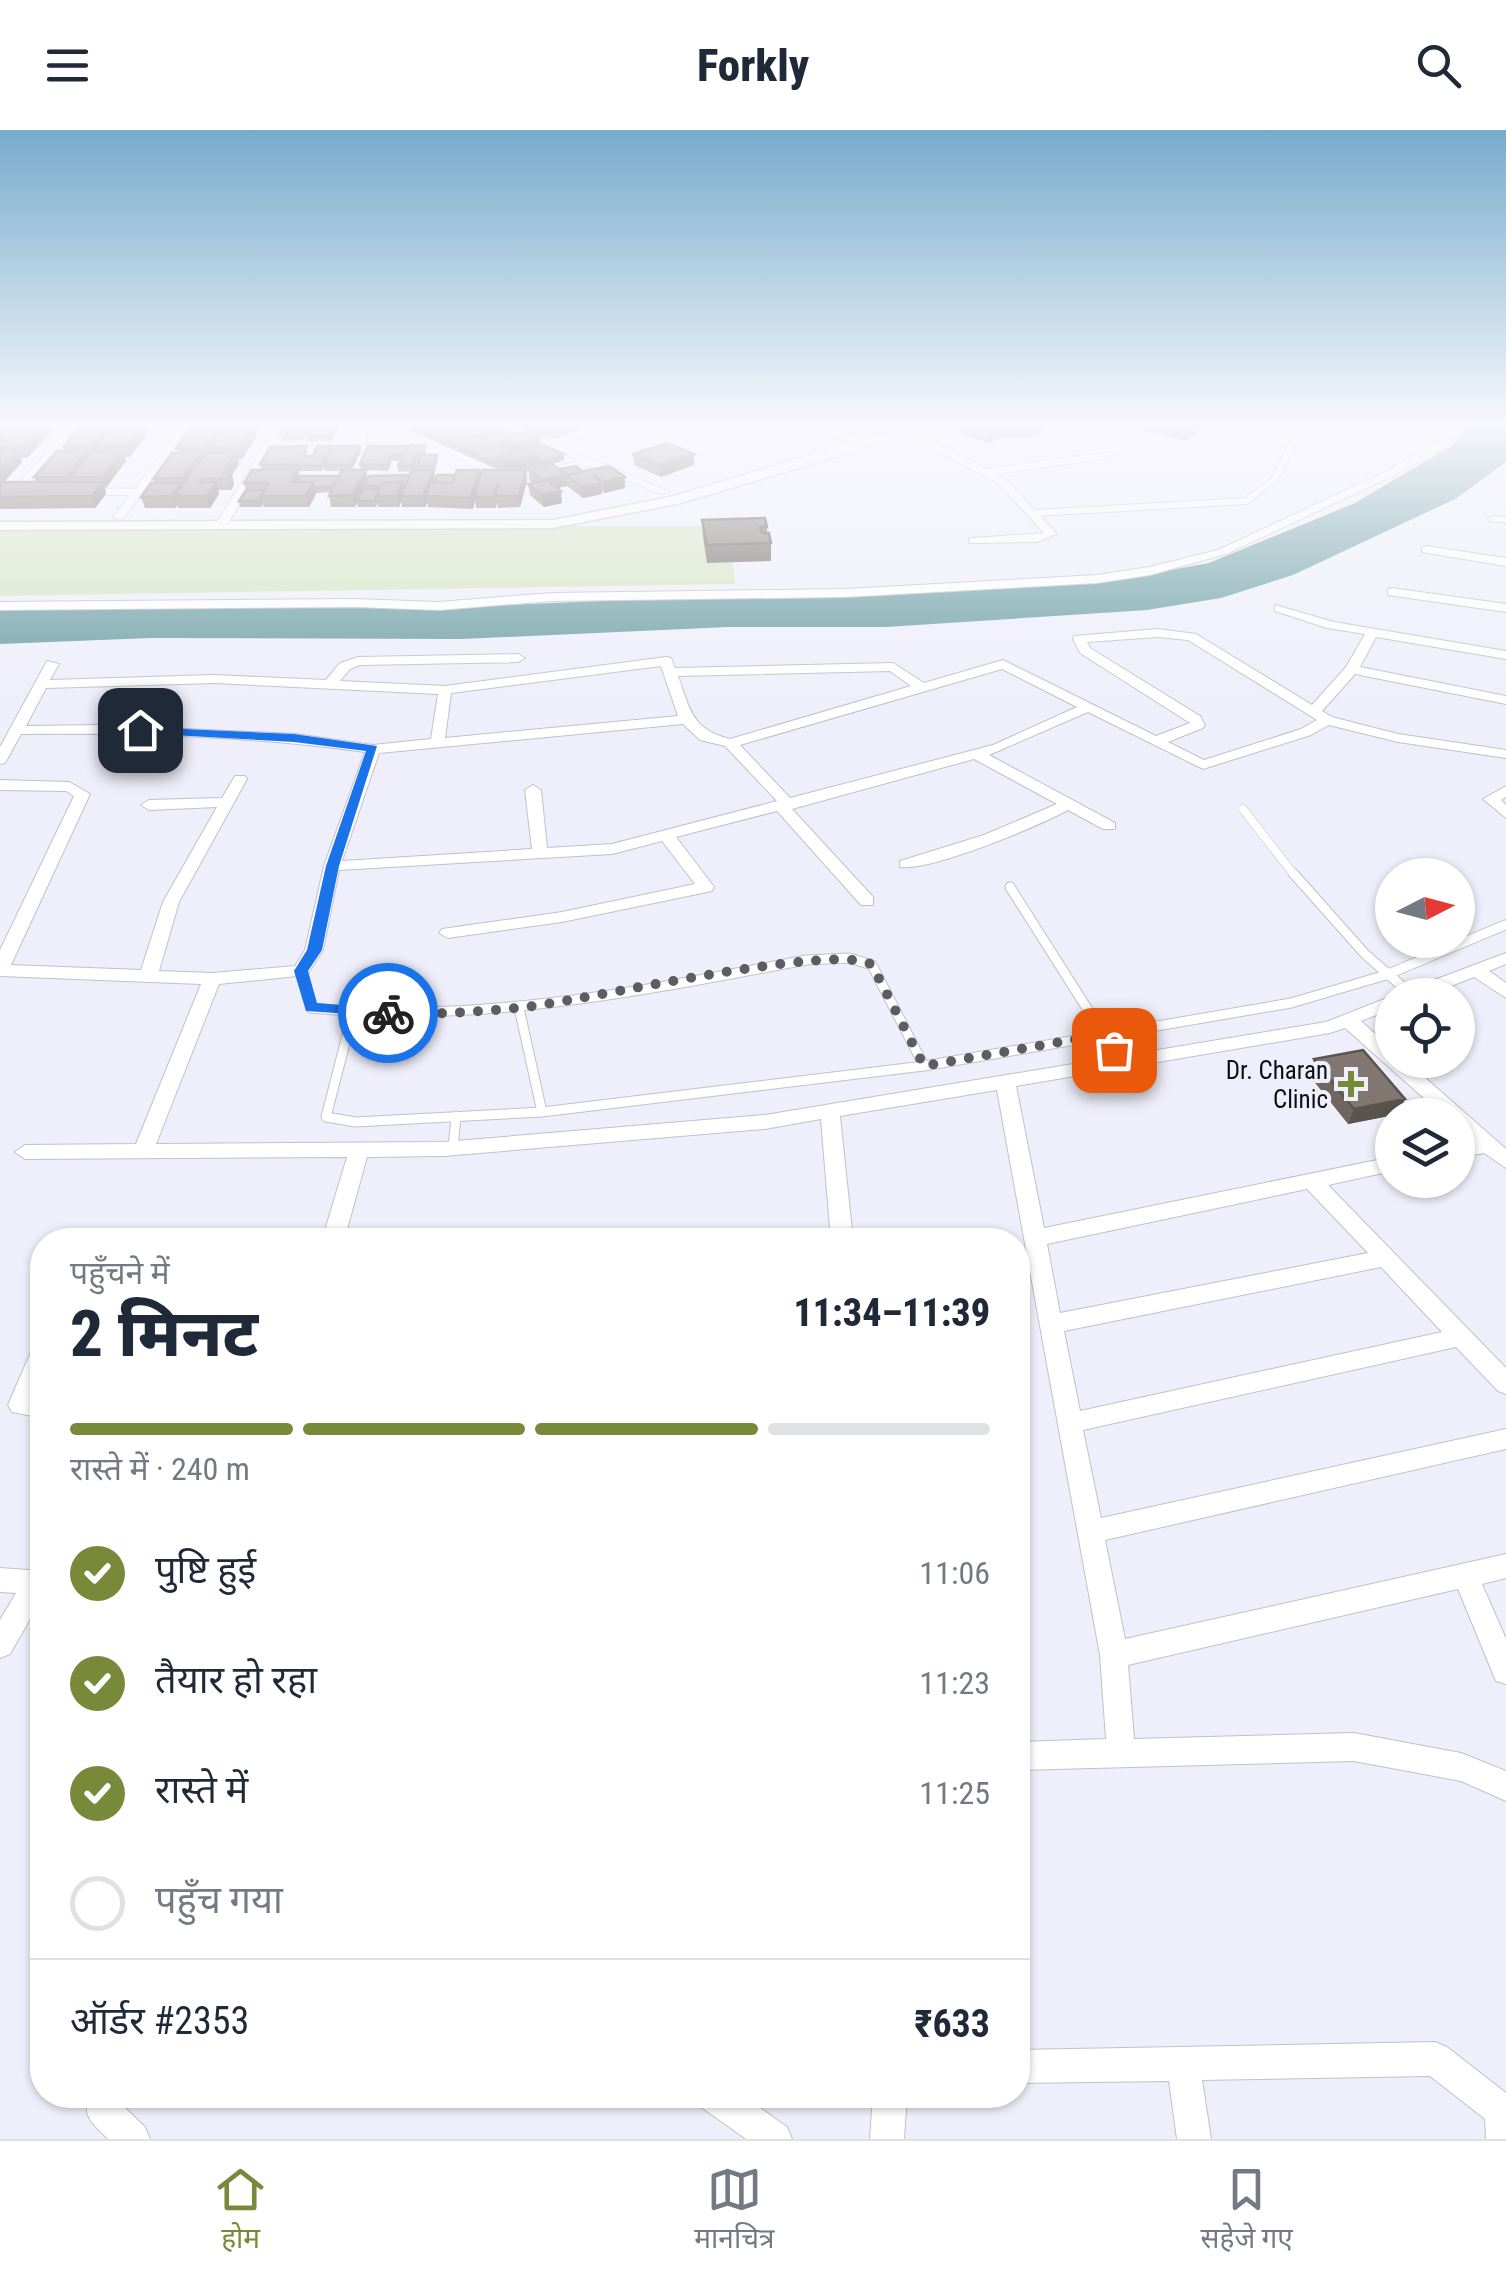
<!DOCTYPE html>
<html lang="hi">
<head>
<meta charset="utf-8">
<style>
  body { margin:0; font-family:"Roboto Condensed","Noto Sans Devanagari",sans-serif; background:#f6f6f7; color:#1f2937; height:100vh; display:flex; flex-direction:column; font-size:38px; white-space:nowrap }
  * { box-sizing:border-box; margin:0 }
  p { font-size:32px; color:#747a83 }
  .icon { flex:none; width:55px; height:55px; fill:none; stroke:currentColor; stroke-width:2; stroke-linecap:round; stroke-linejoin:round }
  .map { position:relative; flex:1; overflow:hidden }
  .details { position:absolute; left:30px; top:1098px; width:1000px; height:880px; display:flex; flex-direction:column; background:#fff; border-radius:40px; box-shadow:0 2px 8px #0004 }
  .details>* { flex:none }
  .needle { width:65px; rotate:84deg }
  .tools { position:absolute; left:1375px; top:728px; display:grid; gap:20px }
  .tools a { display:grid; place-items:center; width:100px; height:100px; border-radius:50%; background:#fff; box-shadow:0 2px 8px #0004; font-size:50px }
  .pin { position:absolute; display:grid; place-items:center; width:85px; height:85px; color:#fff; margin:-42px; border-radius:20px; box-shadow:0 5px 15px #0006 }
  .courier { position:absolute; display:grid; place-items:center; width:100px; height:100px; margin:-50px; border:8px solid #1a73e8; border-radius:50%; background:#fff; color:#222; box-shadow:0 2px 12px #0007 }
  .headline em { font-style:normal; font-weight:800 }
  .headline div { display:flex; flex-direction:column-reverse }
  .headline { display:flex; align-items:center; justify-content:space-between; height:170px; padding:0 40px }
  h1 { font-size:65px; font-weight:800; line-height:75px }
  .bar { display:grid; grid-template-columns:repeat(4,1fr); gap:15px 10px; align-content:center; height:120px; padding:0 40px }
  .bar i { height:12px; border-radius:8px; background:#e0e1e3 }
  .bar .selected { background:#788939 }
  .bar p { grid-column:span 4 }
  .line { display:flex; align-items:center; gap:25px; padding:0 40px; border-top:2px solid #e0e1e3 }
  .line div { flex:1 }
  ol { padding:0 40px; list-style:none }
  li { display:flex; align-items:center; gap:30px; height:110px }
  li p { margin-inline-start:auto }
  li .icon { padding:10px; border-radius:50%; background:#788939; color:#fff; stroke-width:4 }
  li:last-child { color:#747a83 }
  li i { width:55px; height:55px; border:5px solid #e0e1e3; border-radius:50% }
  header { display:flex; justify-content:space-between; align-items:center; height:130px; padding:0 40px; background:#fff; font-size:45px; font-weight:800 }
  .dock { display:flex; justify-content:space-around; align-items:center; height:140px; border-top:2px solid #e0e1e3; background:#fff; font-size:28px; color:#747a83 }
  .dock a { display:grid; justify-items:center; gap:5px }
  .dock .selected { color:#788939 }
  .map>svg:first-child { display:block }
  .green { fill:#d5e4be }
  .water { fill:#6c9fa3 }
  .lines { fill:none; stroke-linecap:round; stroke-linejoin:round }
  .service-far2-casing { stroke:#c1c0cb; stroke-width:8 }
  .service-far1-casing { stroke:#c1c0cb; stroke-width:9 }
  .service-casing { stroke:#c1c0cb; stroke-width:11 }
  .minor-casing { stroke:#c1c0cb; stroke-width:2 }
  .tertiary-casing { stroke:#c1c0cb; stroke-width:3 }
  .service-far2 { stroke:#fff; stroke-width:6 }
  .service-far1 { stroke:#fff; stroke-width:8 }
  .service { stroke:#fff; stroke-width:9 }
  .minor { fill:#fff; fill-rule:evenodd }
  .tertiary { fill:#fff; fill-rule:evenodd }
  .wall { fill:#6f6660; fill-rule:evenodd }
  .shaded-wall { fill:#5a534e }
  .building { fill:#817770; stroke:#5a534e; stroke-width:2.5 }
  .route { fill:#1a73e8 }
  .done { stroke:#5d5c63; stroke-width:10; stroke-dasharray:0 18 }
  .poi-dot { fill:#788939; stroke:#efeffb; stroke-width:4 }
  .labels { text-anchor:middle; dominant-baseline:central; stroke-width:8; stroke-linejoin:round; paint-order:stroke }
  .poi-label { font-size:25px; fill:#0e0d11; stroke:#efeffb; text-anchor:end }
</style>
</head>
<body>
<header><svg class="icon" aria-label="menu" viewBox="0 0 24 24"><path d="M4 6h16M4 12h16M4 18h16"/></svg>Forkly<svg class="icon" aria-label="search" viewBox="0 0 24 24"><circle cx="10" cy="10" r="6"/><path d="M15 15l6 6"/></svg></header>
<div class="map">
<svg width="1506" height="2009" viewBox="0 0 1506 2009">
  <rect width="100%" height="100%" fill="#efeffb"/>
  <!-- green -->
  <path class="green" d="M0,396h729l6,58 -735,12z"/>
  <!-- water -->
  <path class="water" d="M1468,295h38v37l-51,37 -162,76 -72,23 -74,12 -261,17h-158l-266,12 -311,-1 -151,6v-33l183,-7 300,2 644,-28 82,-15 146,-60 98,-58z"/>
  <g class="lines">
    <!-- service-far2 casing -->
    <g class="service-far2-casing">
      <path id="service-far2" d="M987,342l122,-17
        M1035,383l211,-12 29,-22 27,-54"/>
    </g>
    <!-- service-far1 casing -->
    <g class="service-far1-casing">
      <path id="service-far1" d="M1243,679l52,67"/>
    </g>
    <!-- service casing -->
    <g class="service-casing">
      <path id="service" d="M1293,743l72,81 47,41
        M1010,757l111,175
        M301,841l10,37c167,16 331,-17 495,-48l43,-2 23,7 52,101
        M519,878l23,104
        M353,882l-27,105 30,5 186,-10 382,-46 367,-63 95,-28 119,-50
        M453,1018l3,-32"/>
    </g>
    <!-- minor casing -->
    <g class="minor-casing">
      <path id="minor" d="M0,295l181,3 12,-3 -70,94 -4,1 -6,-3 17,-22 -48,-1 -5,-3 5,-3 53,1 41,-55 -100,-2 -58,62 -4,-1v-4l51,-58 -65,-1z
        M277,295h10l-61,102 -10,2 -2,-2z
        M358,295h10l-2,19 27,-1 5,3 -5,3h-36z
        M382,295c40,0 89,27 120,51l-9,2 -54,-31z
        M495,295h15l39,16 46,-16h16l-53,20 112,47 -9,2 -70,-28 -63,10v-4l53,-11z
        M1455,295h12l-32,27 -40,23 -169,79 -76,21 -53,8 -252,14 -293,4 -113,9 -83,-3 -356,3v-8l356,-3 83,3 113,-9 293,-4 252,-14 52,-8 69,-17 169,-79 40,-23z
        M901,299h8l97,50 51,55 -20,8 -68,1v-4l4,-1 71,-5 -46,-50 -97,-50z
        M1494,386l12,1v6l-16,-2 -2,-2z
        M1426,416l80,12v8l-84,-14v-4z
        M1392,458l114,16v8l-118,-17v-6z
        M1275,475l59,17 172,29v8l-130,-22 -16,30 146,29v8l-151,-30 -33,37 10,6 66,17 108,16v8l-108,-16 -69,-17 -18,10 -108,34 -115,-57 -99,43 126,68v6h-12l-35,-19c-32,17 -135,61 -168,57v-6l84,-26 73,-31 -83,-45 -182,50 81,88v8h-12l-84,-94 -101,26 38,50 -2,4 -150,31 -114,16 -9,-5 3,-4 120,-17 133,-28 -33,-43 -50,13 -273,16 -16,80 -16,25 -88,9 -63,160 288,-2 321,-27 561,-93 66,-26v13l-31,12 31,28v11h13l101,89v19l-22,-15 -26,5v-14l13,-3 -13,-12v-14h-15l-98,-87 -15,5 -314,53 28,142 348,-71v14l-64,14 178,183v26l-8,-3 -42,-44 -373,83 18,88 405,-89v20l-401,91 20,99 381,-85v24l-24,6 24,55v45l-10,-3 -38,-92 -330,76 6,74 220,-6 107,20 45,18v30l-45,-20 -107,-20 -336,9v-28l88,-3 -6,-84 -103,-565 -157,26 13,124h-22l-10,-121 -56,10 -321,27 -77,1 -23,83h-22l25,-83 -322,2 -10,-7 10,-7 111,-1 65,-160 -201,-8v-26l74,-154 -8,-5 -66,-1v-10l69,2 21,12 -79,171 130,5 22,-68 54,-95 -68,3 -8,-5 8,-5 73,-2 13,-22h10l2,3 -68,123 -20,69 53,2 83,-7 10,-16 19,-84 41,-114c-114,-16 -229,-19 -344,-18l-16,29 -5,1v-17l47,-86 12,3 -9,16 164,-5 112,5 14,-17 18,-6 160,-3 7,4 -7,4 -158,3 -10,4 -10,12 105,5 221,-29 5,1 4,10 218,-5 31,20 79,-23 153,76 34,-13 -110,-70 -7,-14 1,-3 84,-7 38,5 116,71 34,-38 19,-33 -38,-6 -52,-17zM1158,507l30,3 129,80 -16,9 -97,31 -36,-18 35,-14 2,-3 -5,-9 -110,-68 -3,-6zM661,536l17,50 -233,22 6,-45zM1002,539l75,38 -84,38 -203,53 -50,-53zM890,541l21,15 -181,53c-39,-10 -40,-30 -52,-63zM214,553l224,11 -7,45 -58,6 -78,-11 -193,-9 -76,1 20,-38zM683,594l17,16 25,6 52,55 -165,43 -65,4 -6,-58 -8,-5 -8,5 7,59 -190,12 37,-108zM1307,1059l61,64 -308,60 -13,-69zM1381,1137l61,65 -362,79 -16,-80z
        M1506,656v11l-5,3 5,5v13l-23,-19z
        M1506,823v11l-17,7 17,12v15l-32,-21 -46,18h-26l3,-4z
        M42,1215v35l-7,17 7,1v20l-30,-6 -4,-7 22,-51 4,-7z
        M0,1438l42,3v27l-32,56 -10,4v-38l16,-27 -16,-1z
        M1435,1912l12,5 59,46v46h-20l-1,-20 -55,-43 -228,4 9,59h-34l-8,-58 -151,2v-33z
        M88,1965h34l-2,8 25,24 5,12h-42c-15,-15 -26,-22 -20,-44z
        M696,1965h46l45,32 5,12h-46l-45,-32z
        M873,1965h34l-3,44h-34z"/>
    </g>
    <!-- tertiary casing -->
    <g class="tertiary-casing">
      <path id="tertiary" d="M807,295c21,0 36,10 55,12 20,2 43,-12 64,-12l-53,21 -192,57 -128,25 -553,2v-8l553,-2 121,-24 178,-54z"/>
    </g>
    <!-- service-far2 -->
    <use href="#service-far2" class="service-far2"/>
    <!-- service-far1 -->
    <use href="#service-far1" class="service-far1"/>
    <!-- service -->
    <use href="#service" class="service"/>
    <!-- minor -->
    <use href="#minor" class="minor"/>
    <!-- tertiary -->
    <use href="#tertiary" class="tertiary"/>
  </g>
  <!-- wall -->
  <path class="wall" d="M0,295h47l3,8 -23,25h-6l1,4 -18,20h32l-2,-5 31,-26 -1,-4 48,-22 1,2 34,7 -17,23h-6l2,4 -21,27 1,6 -11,14 -95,1z
    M192,295h72l-3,6h-5l1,4 -15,24 -4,1 1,4 -7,11 2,9 -3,6h-13l1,4 -9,14h-32l-1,-3 -2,3h-30l-4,-11 14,-14 -2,-4 25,-26 -2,-5z
    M312,295l-8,15 -22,1 -2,-6z
    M312,295h27l-7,16h-24l-2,-5z
    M408,295l97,8 35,4v7l24,16 -12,4 8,5 65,8v11l-21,5 -2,-2v3l-19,4 -16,-12 -10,2 5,15 -18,4 -14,-12 -2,-11 5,-1 -4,-3v-11l-5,1 3,11 -7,26 -22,1 -1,-6 -1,6h-20l-1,-7 -2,8 -45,-2 -1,-5 -2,5h-23l-1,-6 -2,6h-21v-4l-2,4h-18l-1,-5 -2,5h-24l-2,-11 1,-4 -14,1 -7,14h-45l-1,-3 -1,3h-22l-1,-6 7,-10 -2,-8 17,-13 -1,-6 48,-13 -2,5h7l18,-10 1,3 29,2 -9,19h9l-1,-6 48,-16 19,3 -2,4h12l1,6 -4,11 1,8 45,-3 19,-7 -90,-40zM392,331h9l-3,5v6l14,-1 -2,4 -42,3 -2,-8 22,1zM324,337l1,4h16l-2,5 -39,1 -2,-6h24z
    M515,295h76l-39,14 -37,-12z
    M962,295h83l-1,6 -15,7h-29l-12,5 -27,-9z
    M1122,295h77l-4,10 -11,6z
    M633,324h61v11l-33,12 -27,-12z
    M702,390l65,7v6l4,10v18l-64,2 -4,-26z
    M1314,929l85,55 -51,10 -40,-50z"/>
  <!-- shaded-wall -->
  <path class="shaded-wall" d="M44,295h3l3,8 -23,25 -4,-11z
    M109,295h3l3,8 -18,13 2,7 -3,4 -3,-11z
    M142,295h2l3,9 -17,23 -3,-11z
    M222,295l2,10 -14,14 1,5 -3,5 -3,-11z
    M254,295l3,10 -15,24 -3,-11z
    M308,295h4l-8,15 -1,-5z
    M335,295h4l-7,16 -1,-6z
    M575,295h16l-39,14 -1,-5z
    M994,295h8l-2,13 -12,5 2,-16z
    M1031,295h14l-1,6 -15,7z
    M1187,295h12l-4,10 -11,6z
    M504,298l1,5 -27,8 -1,-5z
    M540,307l1,11 -26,8 -1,-10z
    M360,316l1,5 -10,20 -1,-6z
    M88,320l4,11 -22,16 2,8 -2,3 -4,-11z
    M122,320l4,11 -20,27 -4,-11z
    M18,321l4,11 -22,24v-15z
    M201,323l2,11 -17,26 -4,-12z
    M236,323l3,11 -7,11 2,9 -3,6 -3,-12 -5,-5z
    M564,324v6l-22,7v-5z
    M694,324v11l-33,12 -1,-12z
    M536,326l2,11 -34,6 -2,-11z
    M298,339l2,12 -3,6 -6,-5z
    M366,340l2,11 -13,26 -3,-12z
    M434,340l1,11 -9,15 1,6 -2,5 -2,-11z
    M479,340l2,11 -6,16 -2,12 -2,-11z
    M526,340l1,11 -7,26 -1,-11z
    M566,344l1,12 -24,5 -1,-11z
    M625,347v11l-21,5 -1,-11z
    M103,352l3,12 -11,14 -3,-12z
    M216,352l3,12 -9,14 -3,-12z
    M313,352l3,12 -7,13 -3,-11z
    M402,352l2,12 -4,2 1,5 -2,6 -2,-11z
    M181,353l3,11 -9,2 2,9 -2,3 -3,-12z
    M601,353l1,11 -19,4 -1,-11z
    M561,361l1,12 -18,4 -2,-12z
    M1405,969l-6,15 -51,10 6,-15z"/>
  <!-- building -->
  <path class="building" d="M0,295h44l-21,22h-23v-8l4,-4h-4z
    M80,295h29l-16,21 -29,1z
    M115,295h27l-15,21h-30z
    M192,295h29l-16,23h-29z
    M226,295h28l-15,23 -29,1z
    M286,295h22l-5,10h-23z
    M312,295h23l-4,10 -25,1z
    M410,295h88l6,3 -27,8 7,3 28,-9 9,4 -19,6v5h-3l15,7 26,-8 24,10 -22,8 -5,-2 -1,-4 -14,-6 -25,8 1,5 -2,1z
    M526,295h49l-24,9z
    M527,302l13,5 -26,9 -12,-6z
    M667,313l27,11 -34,11 -27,-11z
    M410,315h16l-3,9h-7l-4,12h-14z
    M307,316l-5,10h11l4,-10h14l-10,20 -61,-2 10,-17z
    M334,316h26l-10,19h-26z
    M368,316h40l-4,9h-13l-4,10 -27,-1z
    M88,320l-22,27h-32l23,-26z
    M122,320l-20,27h-32l22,-26z
    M522,320l14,6 -34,6 -5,-4z
    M0,321h18l-18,20z
    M172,323h29l-19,25 -29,1z
    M207,323h29l-13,20h8l-3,5 -26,1 -2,4 16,-1 -9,14h-32l19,-28z
    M421,325h16l-4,11 -16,1z
    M552,334l14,10 -24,6 -14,-11z
    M576,336l7,6 -16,3 -7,-6z
    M609,336l16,11 -22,5 -10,-8 8,9 -19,4 -16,-12z
    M298,339l-7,13h22l-7,14h-45l8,-13h-25l8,-13z
    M342,340h24l-14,25 -23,1z
    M412,340h22l-11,26h-23z
    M457,340h22l-8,28 -45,-2 4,-14 22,1z
    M482,340h44l-7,26h-23l2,-13 -4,14h-19z
    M410,345l-5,12 -2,-1 -1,-4 -20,1 -2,3h-16l5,-10z
    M437,345h18l-3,8h-18z
    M301,346h38l-6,11h-19l-1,-5h-16z
    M547,350l14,11 -19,4 -14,-11z
    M0,352h103l-11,14 -92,1z
    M402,352l-5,14h-21l6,-13z
    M151,353h30l-9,13 -31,1z
    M363,359h16l-4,12h-18z
    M246,360h18l-3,6 -1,5h-21z
    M765,388l2,9h-7l2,6h7l2,10 -64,2 -5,-25z
    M1363,920l42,49 -51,10 -40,-50z"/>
  <!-- sky -->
  <linearGradient id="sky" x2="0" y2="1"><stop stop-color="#76accc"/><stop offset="0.51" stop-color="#f8f8fd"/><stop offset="1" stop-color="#f8f8fd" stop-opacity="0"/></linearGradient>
  <rect width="1506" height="577" fill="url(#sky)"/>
  <!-- route -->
  <path class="route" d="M140,597l154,7 83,12 -38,120 -17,84 -14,21 9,32 71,6 5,1v7l-87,-6 -12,-40 13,-21 19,-84 40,-115 -72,-9 -158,-9z"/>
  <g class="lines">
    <!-- done -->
    <path class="done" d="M388,883c42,2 87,-1 129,-5 59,-5 320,-67 355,-43l52,101 182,-32 8,16"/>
  </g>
  <!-- markers -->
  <path class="poi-dot" d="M1346 939h10v10h10v10h-10v10h-10v-10h-10v-10h10z"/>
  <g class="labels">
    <!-- poi labels -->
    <g class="poi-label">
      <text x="1328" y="940">Dr. Charan<tspan x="1328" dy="29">Clinic</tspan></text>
    </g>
  </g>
</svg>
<div class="tools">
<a><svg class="needle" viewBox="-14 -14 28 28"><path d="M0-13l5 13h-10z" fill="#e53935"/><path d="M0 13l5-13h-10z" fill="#747a83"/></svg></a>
<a><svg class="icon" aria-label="locate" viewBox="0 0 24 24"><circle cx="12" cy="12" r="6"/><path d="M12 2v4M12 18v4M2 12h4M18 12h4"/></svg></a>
<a><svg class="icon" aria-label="layers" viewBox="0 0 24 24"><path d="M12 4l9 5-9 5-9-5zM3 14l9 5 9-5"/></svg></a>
</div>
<div class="pin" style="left:1114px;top:920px;background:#ea580c"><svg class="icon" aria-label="bag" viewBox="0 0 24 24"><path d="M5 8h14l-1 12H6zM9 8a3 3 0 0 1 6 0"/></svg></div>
<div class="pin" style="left:140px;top:600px;background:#1f2937"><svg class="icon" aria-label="home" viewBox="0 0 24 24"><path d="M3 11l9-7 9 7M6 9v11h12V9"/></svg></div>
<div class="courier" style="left:388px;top:883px"><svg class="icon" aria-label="bike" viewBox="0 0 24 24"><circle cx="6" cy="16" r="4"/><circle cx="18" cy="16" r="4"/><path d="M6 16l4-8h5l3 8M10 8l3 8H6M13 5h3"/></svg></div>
<section class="details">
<div class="headline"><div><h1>2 मिनट</h1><p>पहुँचने में</p></div><em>11:34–11:39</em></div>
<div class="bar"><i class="selected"></i><i class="selected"></i><i class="selected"></i><i></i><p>रास्ते में · 240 m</p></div>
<ol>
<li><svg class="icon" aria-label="check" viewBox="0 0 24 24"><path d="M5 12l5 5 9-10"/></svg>पुष्टि हुई<p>11:06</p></li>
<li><svg class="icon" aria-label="check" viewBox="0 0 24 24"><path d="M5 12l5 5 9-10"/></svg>तैयार हो रहा<p>11:23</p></li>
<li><svg class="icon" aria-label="check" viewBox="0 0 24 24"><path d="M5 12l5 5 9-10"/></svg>रास्ते में<p>11:25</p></li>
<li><i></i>पहुँच गया</li>
</ol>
<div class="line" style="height:130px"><div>ऑर्डर #2353</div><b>₹633</b></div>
</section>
</div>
<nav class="dock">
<a class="selected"><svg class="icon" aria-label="home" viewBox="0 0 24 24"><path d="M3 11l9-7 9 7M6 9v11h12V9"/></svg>होम</a>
<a><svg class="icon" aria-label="map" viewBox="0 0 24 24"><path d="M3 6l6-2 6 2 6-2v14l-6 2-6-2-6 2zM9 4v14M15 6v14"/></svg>मानचित्र</a>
<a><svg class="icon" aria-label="saved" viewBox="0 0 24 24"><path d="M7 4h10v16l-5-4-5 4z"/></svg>सहेजे गए</a>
</nav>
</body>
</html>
